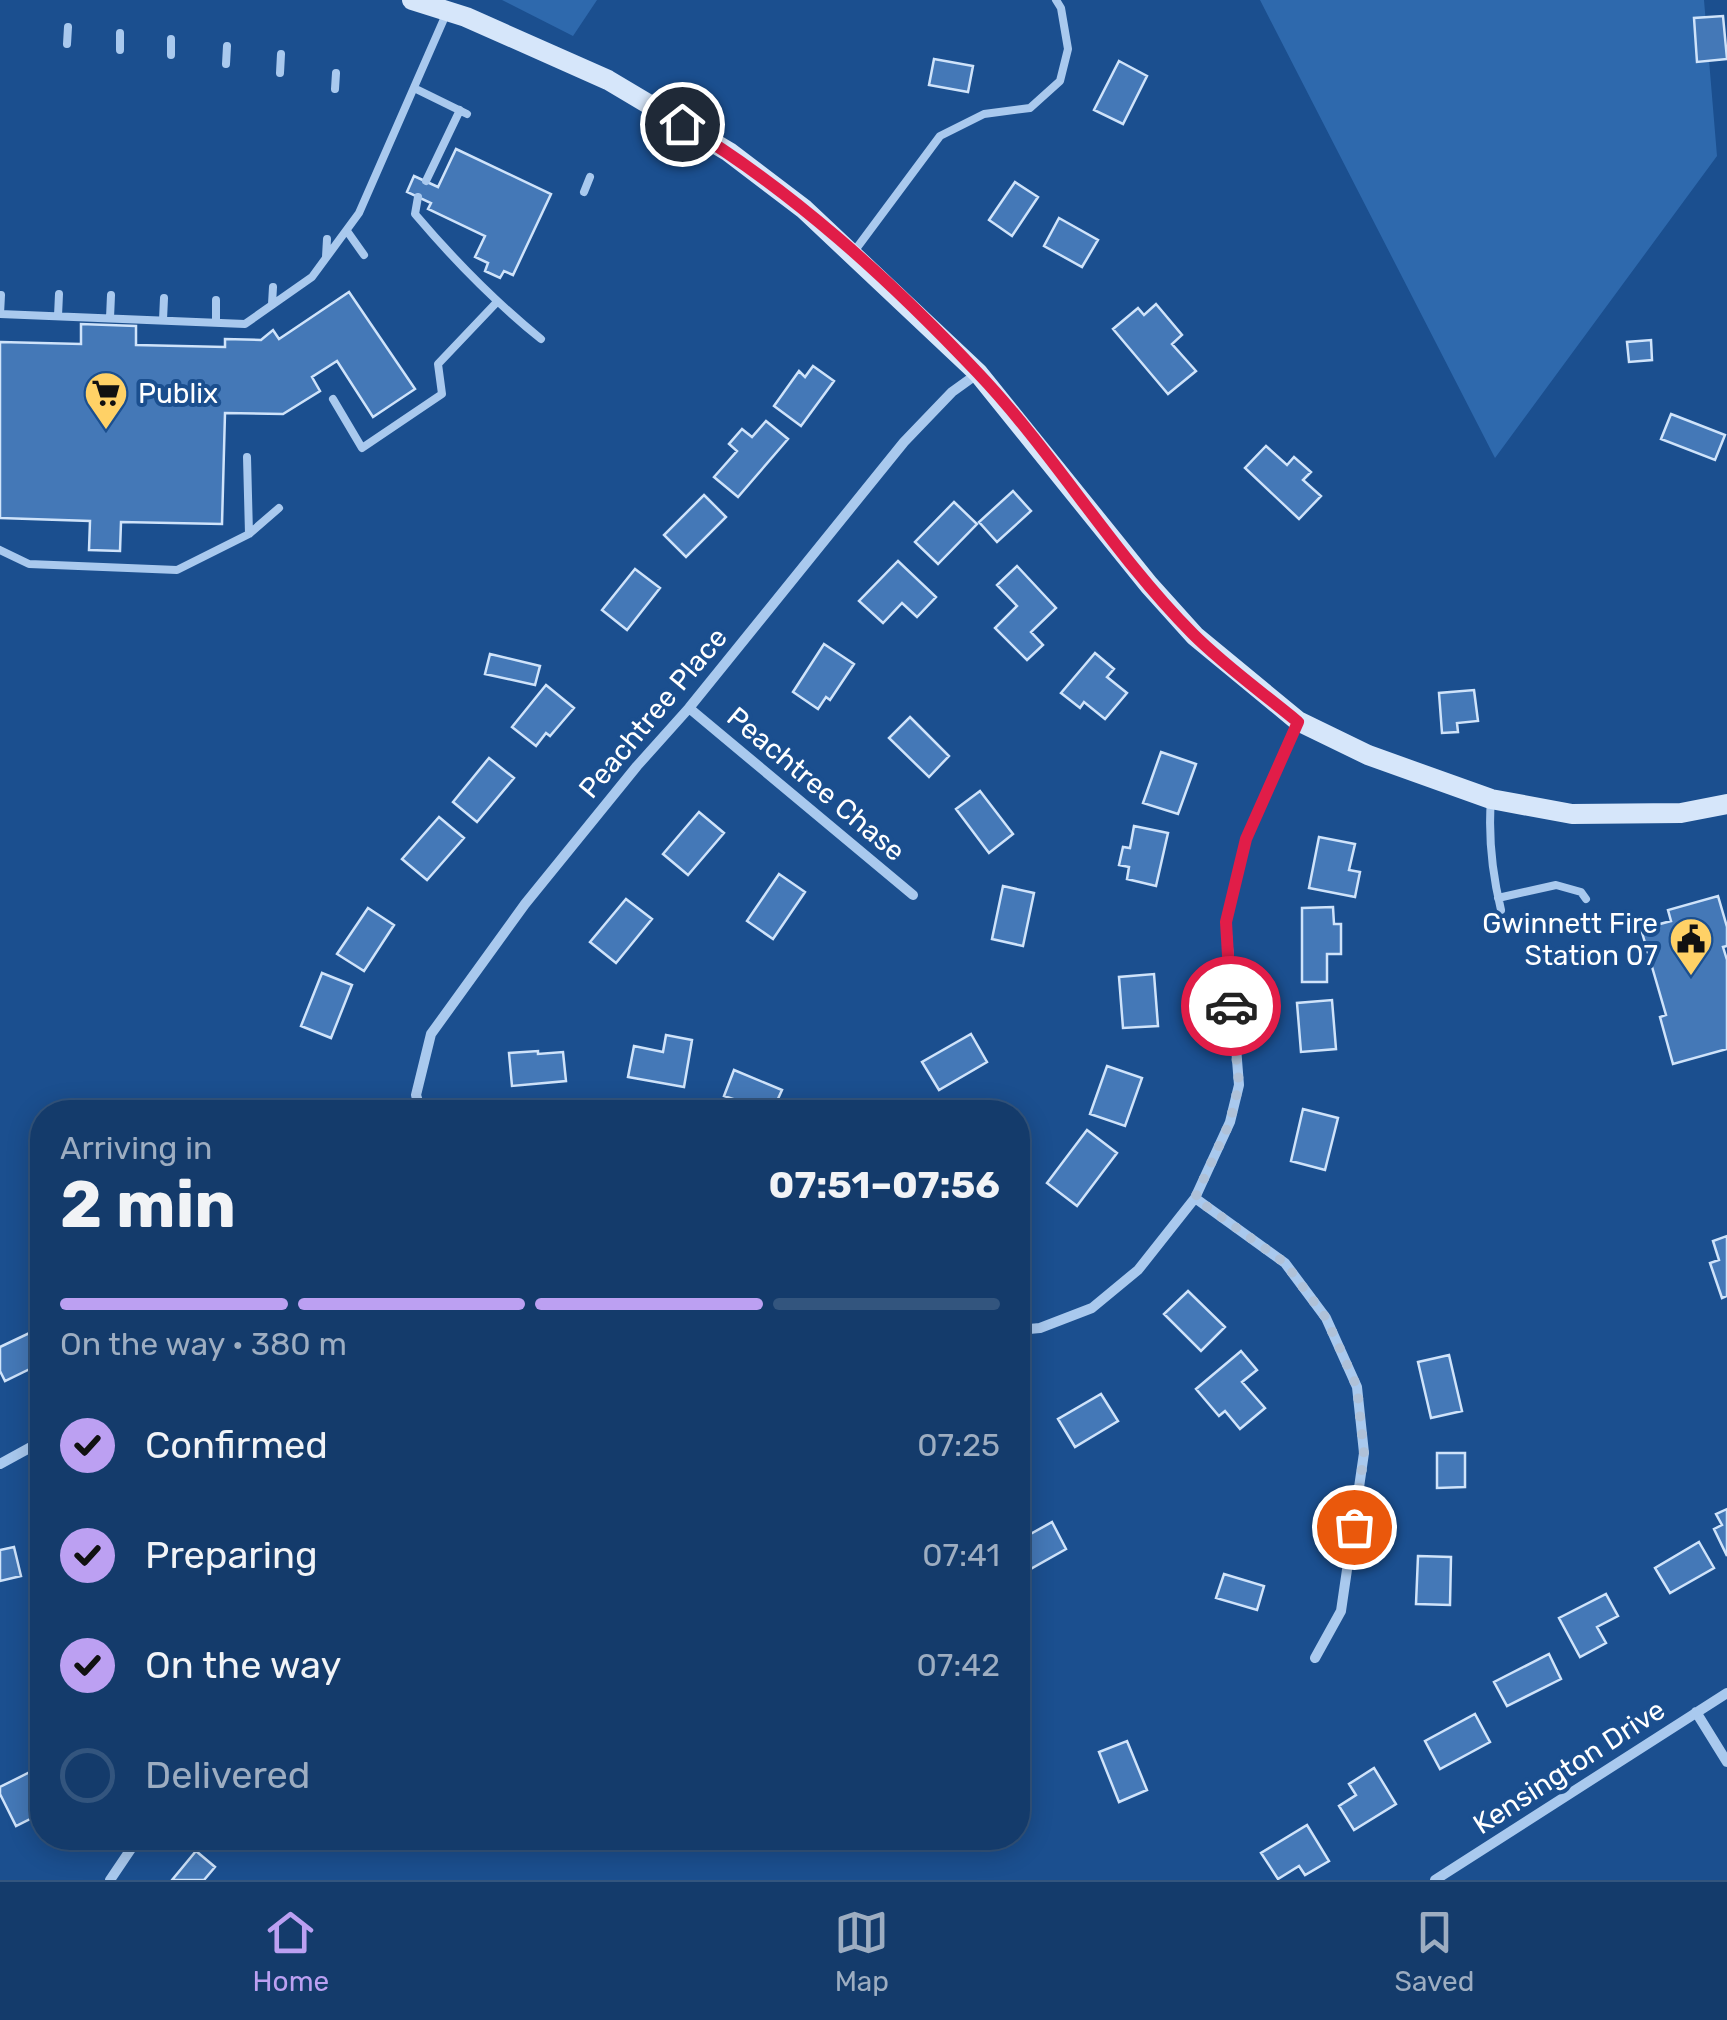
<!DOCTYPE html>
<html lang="en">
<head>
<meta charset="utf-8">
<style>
  body { margin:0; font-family:Rubik,sans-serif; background:#214673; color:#f1f3f6; height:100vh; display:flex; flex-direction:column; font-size:38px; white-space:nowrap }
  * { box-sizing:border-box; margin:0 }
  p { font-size:32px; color:#9dadc1 }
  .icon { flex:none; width:55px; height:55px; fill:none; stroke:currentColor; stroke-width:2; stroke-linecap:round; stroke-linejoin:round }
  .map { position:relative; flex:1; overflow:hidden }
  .sheet { position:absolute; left:30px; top:1100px; width:1000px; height:750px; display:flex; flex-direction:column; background:#143b6b; border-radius:40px; box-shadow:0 5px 25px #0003,0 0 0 2px #33557e }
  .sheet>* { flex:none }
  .pin { position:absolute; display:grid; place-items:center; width:85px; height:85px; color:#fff; margin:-42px; border:5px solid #fff; border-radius:50%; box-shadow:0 2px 10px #0007 }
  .courier { position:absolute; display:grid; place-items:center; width:100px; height:100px; margin:-50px; border:8px solid #e11d48; border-radius:50%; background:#fff; color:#222; box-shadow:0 2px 12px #0007 }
  .summary em { font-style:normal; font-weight:700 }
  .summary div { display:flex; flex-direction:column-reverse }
  .summary { display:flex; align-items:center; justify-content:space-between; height:170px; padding:0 30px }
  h1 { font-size:65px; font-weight:700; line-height:75px }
  .bar { display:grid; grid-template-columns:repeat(4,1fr); gap:15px 10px; align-content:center; height:120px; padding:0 30px }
  .bar i { height:12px; border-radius:8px; background:#33557e }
  .bar .current { background:#bca0f2 }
  .bar p { grid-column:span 4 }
  ol { padding:0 30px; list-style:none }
  li { display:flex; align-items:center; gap:30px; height:110px }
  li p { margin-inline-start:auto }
  li .icon { padding:10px; border-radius:50%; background:#bca0f2; color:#111; stroke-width:4 }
  li:last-child { color:#9dadc1 }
  li i { width:55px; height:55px; border:5px solid #33557e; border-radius:50% }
  .tabs { display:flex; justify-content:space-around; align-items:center; height:140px; border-top:2px solid #33557e; background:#143b6b; font-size:28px; color:#9dadc1 }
  .tabs a { display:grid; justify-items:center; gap:5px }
  .tabs .current { color:#bca0f2 }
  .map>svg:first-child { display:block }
  .green { fill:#2e69ad }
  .building { fill:#4478b7; stroke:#cfe3fa; stroke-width:2.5 }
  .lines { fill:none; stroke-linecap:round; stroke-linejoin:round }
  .service { stroke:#a9c9ee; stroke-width:8 }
  .minor { stroke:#a9c9ee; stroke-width:10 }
  .secondary { stroke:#d6e6fa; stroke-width:20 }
  .done { stroke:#afc1d8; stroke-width:10; stroke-dasharray:0 18 }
  .route { stroke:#e11d48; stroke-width:12 }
  .labels { text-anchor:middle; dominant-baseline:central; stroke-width:8; stroke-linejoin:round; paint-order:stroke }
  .poi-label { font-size:28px; fill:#fff; stroke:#1b4f8f; text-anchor:start }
  .street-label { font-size:28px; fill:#fff; stroke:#1b4f8f }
</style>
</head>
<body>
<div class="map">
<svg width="1727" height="1880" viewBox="0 0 1727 1880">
  <rect width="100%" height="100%" fill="#1b4f8f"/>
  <!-- green -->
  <path class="green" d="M502,0h95l-24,36z
    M1260,0h444l13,156 -222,302z"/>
  <!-- building -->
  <path class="building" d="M1723,16l4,43 -30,3 -3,-44z
    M934,59l39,7 -5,26 -39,-7z
    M1119,61l28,15 -24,48 -29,-14z
    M456,149l95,45 -38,81 -9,-4 -4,7 -15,-7 3,-8 -13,-6 10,-21 -57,-27 3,-6 -24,-11 7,-16 24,11z
    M1015,182l23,15 -26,39 -23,-16z
    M1059,218l39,22 -16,27 -38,-21z
    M349,292l66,97 -42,28 -36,-56 -25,16 8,14 -37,23 -58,-1 -3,111 -101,-2 -1,29 -31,-1 1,-29 -90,-3v-176l81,2v-20l55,2v19l89,2v-8l36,1 12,-10 6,9z
    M1156,304l26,31 -10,9 24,27 -28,23 -55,-65 25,-21 6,7z
    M1651,340l1,20 -23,2 -2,-20z
    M813,366l21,15 -33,45 -27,-20 25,-35 6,6z
    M1671,414l54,21 -10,25 -54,-21z
    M766,421l22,18 -50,58 -24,-20 23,-26 -8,-7 13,-15 10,8z
    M1266,446l21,19 7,-8 17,15 -8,8 18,16 -22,23 -54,-51z
    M1013,491l18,20 -34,31 -18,-20z
    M704,495l22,22 -40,40 -22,-22z
    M954,502l23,22 -39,40 -23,-22z
    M898,561l38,36 -19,20 -15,-14 -19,20 -24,-22z
    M1017,566l39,42 -25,24 12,13 -16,15 -32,-32 22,-22 -20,-21z
    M635,569l25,19 -33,42 -25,-20z
    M824,644l30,20 -24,36 -4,-3 -8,12 -25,-17z
    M1095,653l19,16 -7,8 20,16 -22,26 -21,-17 -4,6 -19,-15z
    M490,654l50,12 -5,19 -50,-11z
    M546,685l28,23 -24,28 -4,-3 -10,13 -24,-19z
    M1474,690l4,31 -21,2 1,9 -16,1 -3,-40z
    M910,717l39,39 -20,21 -40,-39z
    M1161,752l35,12 -18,50 -35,-11z
    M489,758l25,20 -37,44 -24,-20z
    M980,791l33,43 -24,19 -33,-44z
    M699,812l25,21 -36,42 -25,-21z
    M439,817l25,21 -37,42 -25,-21z
    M1134,826l34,7 -12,53 -29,-7 2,-12 -10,-2 4,-18 7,1z
    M1319,837l36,7 -6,26 11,2 -5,25 -46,-9z
    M779,874l26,18 -32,47 -26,-18z
    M1003,886l31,7 -11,53 -31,-7z
    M1718,896l9,31v19l-4,1 4,13v89l-54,15 -13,-47 6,-2 -25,-86 30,-8 -3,-11z
    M626,899l26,20 -36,44 -26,-21z
    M1333,907l1,17h7v30h-14v28h-25v-74z
    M368,908l26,17 -30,46 -27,-17z
    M322,973l30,12 -21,53 -30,-12z
    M1154,974l4,52 -35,2 -4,-51z
    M1332,1000l4,49 -35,3 -4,-49z
    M971,1034l16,28 -48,28 -17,-28z
    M666,1035l26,5 -8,47 -56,-10 6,-31 29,6z
    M538,1051v3l25,-2 3,29 -54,5 -3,-33z
    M1107,1066l35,12 -17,48 -35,-12z
    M734,1070l48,20 -10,22 -48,-16z
    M1303,1109l35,9 -13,52 -34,-9z
    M1087,1130l30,23 -40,53 -30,-23z
    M1727,1236v60l-5,2 -12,-35 9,-3 -6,-19z
    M1188,1291l37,36 -24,24 -37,-37z
    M42,1327v36l-37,18 -5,-10v-24z
    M1241,1351l16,19 -15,12 23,26 -25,21 -15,-18 -6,5 -23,-27z
    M1449,1355l13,56 -31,7 -13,-56z
    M1101,1394l17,27 -43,26 -17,-28z
    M1437,1453h28v34l-28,1z
    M1727,1509v47l-13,-27 8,-4 -6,-11z
    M1052,1522l14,27 -48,27v-35z
    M1699,1542l15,26 -44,25 -15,-25z
    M14,1547l7,29 -21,5v-31z
    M1418,1556l33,1 -1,48 -34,-1z
    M1224,1574l40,12 -7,24 -41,-12z
    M1606,1594l12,22 -21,11 9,16 -26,14 -21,-39z
    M1549,1654l12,25 -54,27 -13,-24z
    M1475,1714l15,28 -50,27 -15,-28z
    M1127,1741l20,49 -28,12 -20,-50z
    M1374,1768l22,36 -42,26 -15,-24 17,-11 -7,-11z
    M30,1772l2,5 10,-5v41l-26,13 -16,-32v-7z
    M1307,1825l22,36 -24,14 -6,-9 -21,13 -17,-26z
    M196,1851l19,16 -11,13h-32z"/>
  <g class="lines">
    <!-- service -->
    <path class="service" d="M67,44l1,-17
      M120,50v-17
      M171,55v-16
      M226,64l1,-18
      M280,73l1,-19
      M414,88l53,26
      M335,89l1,-16
      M426,181l34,-71
      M584,192l6,-15
      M418,197l-3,17c39,46 79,87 126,125
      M347,231l17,24
      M853,253l87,-117 44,-22 46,-6 30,-27 8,-32 -7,-41 -5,-8
      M326,257l1,-18
      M272,304l1,-17
      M0,314l245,10 67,-47 47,-64 88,-201
      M0,314l1,-19
      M58,316l1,-22
      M110,318l1,-23
      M163,320l1,-22
      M216,322v-22
      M333,399l29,49 80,-54 -4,-30 58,-61
      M247,457l2,77
      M0,550l29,14 148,6 72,-36 30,-26
      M1491,799c-3,39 1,74 10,111
      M1498,898l58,-13 25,7 5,7"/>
    <!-- minor -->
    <path class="minor" d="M689,708l224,187
      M421,1112l-5,-17 15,-61 94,-130 112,-138 52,-58 215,-266 48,-50 25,-18
      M1195,1198l90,65 41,55 31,69 7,66 -23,158 -26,47
      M1018,1330l22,-2 52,-20 46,-38 57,-72 35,-76 9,-37 -13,-163 20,-83 52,-118
      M0,1464l42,-23
      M1696,1712l31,50
      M110,1880l25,-37 7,-5
      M1435,1880l292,-187"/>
    <!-- secondary -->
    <path class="secondary" d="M412,0l54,17 142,63 121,72 75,57 174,164 171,212 46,51 103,85 70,34 123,44 81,15 109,-1 46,-9"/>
  </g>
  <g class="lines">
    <!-- done -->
    <path class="done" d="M1231,1006l8,78 -9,38 -35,76 90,65 41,55 31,69 7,67 -10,73"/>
    <!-- route -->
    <path class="route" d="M682,124c110,66 207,155 295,248 78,82 136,182 216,262 32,32 70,59 105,88l-52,117 -20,83 5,84"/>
  </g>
  <!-- icons -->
  <defs>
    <g id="supermarket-pin" transform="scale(2.25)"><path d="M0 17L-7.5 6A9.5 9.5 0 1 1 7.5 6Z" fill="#ffd166" stroke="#1b4f8f"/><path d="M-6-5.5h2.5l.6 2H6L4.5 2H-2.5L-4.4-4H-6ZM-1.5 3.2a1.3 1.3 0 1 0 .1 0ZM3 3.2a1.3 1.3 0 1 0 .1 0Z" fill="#111"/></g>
    <g id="civic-pin" transform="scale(2.25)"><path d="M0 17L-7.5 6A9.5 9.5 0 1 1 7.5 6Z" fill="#ffd166" stroke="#1b4f8f"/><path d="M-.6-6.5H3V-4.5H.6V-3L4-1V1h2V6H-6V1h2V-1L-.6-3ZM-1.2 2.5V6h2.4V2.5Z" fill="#111"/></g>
  </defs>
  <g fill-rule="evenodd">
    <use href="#supermarket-pin" x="106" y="393"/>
    <use href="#civic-pin" x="1691" y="939"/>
  </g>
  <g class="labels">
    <!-- poi labels -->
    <g class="poi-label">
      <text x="138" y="393">Publix</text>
      <text x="1658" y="923" text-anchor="end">Gwinnett Fire<tspan x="1658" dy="32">Station 07</tspan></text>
    </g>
    <!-- street labels -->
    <g class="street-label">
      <text transform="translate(653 713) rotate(-50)">Peachtree Place</text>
      <text transform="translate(816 784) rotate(40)">Peachtree Chase</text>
      <text transform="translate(1569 1767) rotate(-33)">Kensington Drive</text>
    </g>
  </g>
</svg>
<div class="pin" style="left:1354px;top:1527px;background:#ea580c"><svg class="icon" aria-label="bag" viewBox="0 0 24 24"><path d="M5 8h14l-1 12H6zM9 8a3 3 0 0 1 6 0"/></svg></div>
<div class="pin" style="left:682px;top:124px;background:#1f2937"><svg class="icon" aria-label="home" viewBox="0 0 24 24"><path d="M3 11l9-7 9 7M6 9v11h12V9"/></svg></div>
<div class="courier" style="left:1231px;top:1006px"><svg class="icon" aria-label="car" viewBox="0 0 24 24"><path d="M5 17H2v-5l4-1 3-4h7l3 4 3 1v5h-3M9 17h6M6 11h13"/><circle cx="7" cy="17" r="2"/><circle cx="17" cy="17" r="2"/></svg></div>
<section class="sheet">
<div class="summary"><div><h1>2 min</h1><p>Arriving in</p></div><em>07:51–07:56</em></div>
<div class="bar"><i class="current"></i><i class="current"></i><i class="current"></i><i></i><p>On the way · 380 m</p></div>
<ol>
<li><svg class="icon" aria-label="check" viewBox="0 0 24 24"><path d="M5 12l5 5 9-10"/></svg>Confirmed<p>07:25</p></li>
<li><svg class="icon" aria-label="check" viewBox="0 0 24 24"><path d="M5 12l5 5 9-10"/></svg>Preparing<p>07:41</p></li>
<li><svg class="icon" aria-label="check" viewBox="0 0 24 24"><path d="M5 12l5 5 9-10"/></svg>On the way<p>07:42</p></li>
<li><i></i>Delivered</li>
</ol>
</section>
</div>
<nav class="tabs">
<a class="current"><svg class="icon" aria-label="home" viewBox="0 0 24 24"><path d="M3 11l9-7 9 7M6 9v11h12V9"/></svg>Home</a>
<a><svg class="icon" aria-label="map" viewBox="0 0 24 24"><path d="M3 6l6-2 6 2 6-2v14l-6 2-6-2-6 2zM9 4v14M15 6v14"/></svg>Map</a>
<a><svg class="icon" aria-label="saved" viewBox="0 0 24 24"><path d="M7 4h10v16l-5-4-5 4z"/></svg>Saved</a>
</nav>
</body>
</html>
